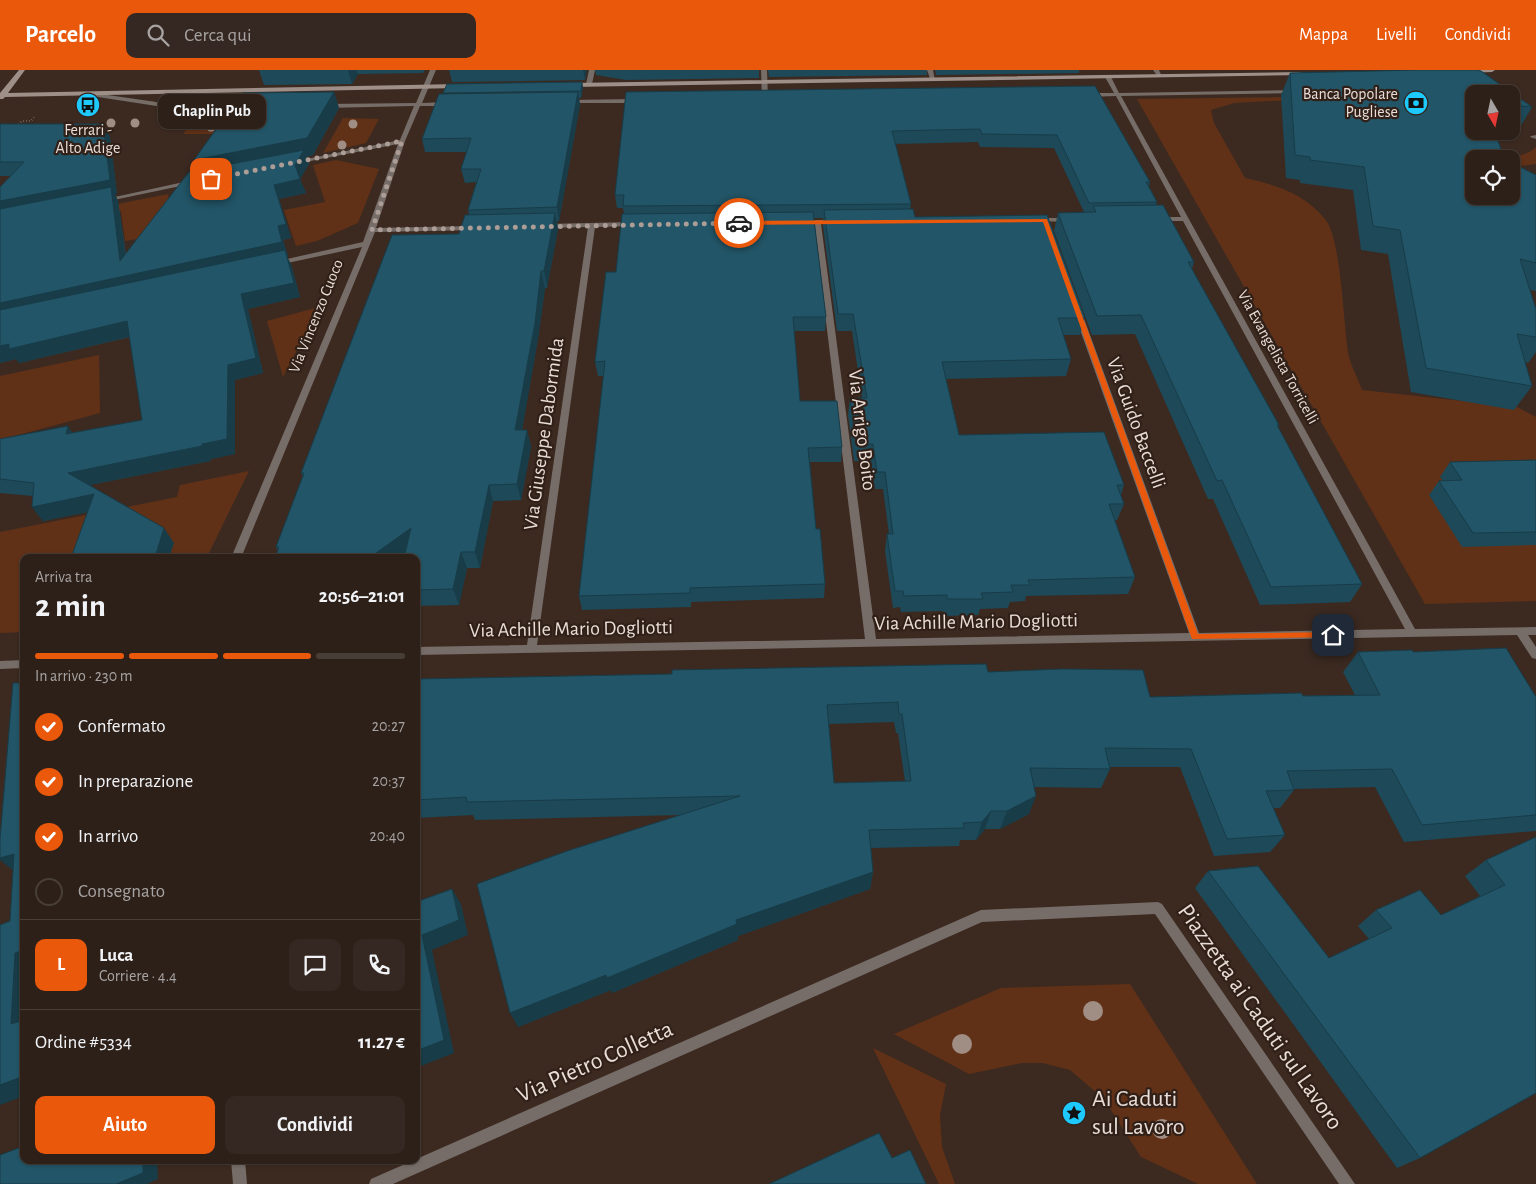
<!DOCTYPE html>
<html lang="it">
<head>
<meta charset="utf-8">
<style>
  body { margin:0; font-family:"Alegreya Sans",sans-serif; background:#352822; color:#f1f3f6; height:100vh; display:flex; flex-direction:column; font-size:19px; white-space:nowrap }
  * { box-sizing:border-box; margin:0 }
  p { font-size:16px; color:#a7a3a2 }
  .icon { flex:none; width:28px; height:28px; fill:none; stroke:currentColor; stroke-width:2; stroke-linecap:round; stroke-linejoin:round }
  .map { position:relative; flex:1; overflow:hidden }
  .details { position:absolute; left:20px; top:484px; width:400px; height:610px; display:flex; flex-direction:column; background:#2d2019; border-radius:10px; box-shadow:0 1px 4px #0004,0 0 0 1px #483e38 }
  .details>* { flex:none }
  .needle { width:32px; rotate:171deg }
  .fabs { position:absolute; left:1465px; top:15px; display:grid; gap:10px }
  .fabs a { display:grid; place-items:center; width:55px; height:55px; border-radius:10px; background:#2d2019; box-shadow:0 1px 4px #0004,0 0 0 1px #483e38; font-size:25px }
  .pin { position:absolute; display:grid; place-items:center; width:42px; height:42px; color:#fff; margin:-21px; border-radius:10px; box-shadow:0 2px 8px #0006 }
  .courier { position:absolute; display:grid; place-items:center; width:50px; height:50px; margin:-25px; border:4px solid #ea580c; border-radius:50%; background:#fff; color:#222; box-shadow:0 1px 6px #0007 }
  .bubble { position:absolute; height:35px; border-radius:10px; background:#2d2019; box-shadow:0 1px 4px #0004,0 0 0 1px #483e38; font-size:16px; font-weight:600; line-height:35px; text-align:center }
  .summary em { font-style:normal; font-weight:600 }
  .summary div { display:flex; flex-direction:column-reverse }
  .summary { display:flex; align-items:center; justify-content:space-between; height:85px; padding:0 15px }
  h1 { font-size:32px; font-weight:600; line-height:38px }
  .bar { display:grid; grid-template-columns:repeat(4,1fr); gap:8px 5px; align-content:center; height:60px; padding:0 15px }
  .bar i { height:6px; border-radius:4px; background:#483e38 }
  .bar .selected { background:#ea580c }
  .bar p { grid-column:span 4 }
  .line { display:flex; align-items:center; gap:12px; padding:0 15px; border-top:1px solid #483e38 }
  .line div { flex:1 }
  .round { display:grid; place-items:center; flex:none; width:52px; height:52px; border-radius:10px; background:#352822 }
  ol { padding:0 15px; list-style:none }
  li { display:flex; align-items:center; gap:15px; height:55px }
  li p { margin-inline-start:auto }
  li .icon { padding:5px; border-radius:50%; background:#ea580c; color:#fff; stroke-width:4 }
  li:last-child { color:#a7a3a2 }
  li i { width:28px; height:28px; border:2px solid #483e38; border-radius:50% }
  .cta { display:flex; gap:10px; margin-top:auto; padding:10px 15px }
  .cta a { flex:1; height:58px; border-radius:10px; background:#ea580c; color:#fff; font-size:20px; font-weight:600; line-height:58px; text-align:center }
  .cta a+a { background:#352822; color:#f1f3f6 }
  header { display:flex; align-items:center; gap:30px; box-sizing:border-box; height:70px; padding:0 25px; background:#ea580c; color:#fff }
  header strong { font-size:24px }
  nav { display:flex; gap:28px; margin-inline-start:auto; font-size:18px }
  .search { width:350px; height:45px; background:#352822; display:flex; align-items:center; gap:12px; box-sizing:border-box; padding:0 18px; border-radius:10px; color:#a7a3a2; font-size:19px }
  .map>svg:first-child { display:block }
  .green { fill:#603117 }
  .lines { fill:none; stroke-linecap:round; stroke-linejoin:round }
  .path { stroke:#91827a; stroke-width:2; stroke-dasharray:0.5 2.5; stroke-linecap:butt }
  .lane { fill:#766d68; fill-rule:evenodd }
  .street { fill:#766d68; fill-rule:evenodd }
  .secondary { fill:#9e9089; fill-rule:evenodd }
  .tree { fill:#a08d83 }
  .wall { fill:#1d4959; fill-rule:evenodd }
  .shaded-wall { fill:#183c48 }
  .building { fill:#225567; stroke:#183c48; fill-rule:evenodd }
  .route { fill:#ea580c }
  .done { stroke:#ac9e97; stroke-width:5; stroke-dasharray:0 9 }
  .labels { text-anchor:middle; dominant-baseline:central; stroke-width:4.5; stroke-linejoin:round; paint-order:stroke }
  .far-poi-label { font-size:16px; fill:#e9ddd7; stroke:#312018; text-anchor:end }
  .far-street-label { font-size:16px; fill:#e9ddd7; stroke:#312018 }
  .street-label { font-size:20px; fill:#e9ddd7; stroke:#312018 }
  .near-street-label { font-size:24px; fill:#e9ddd7; stroke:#312018 }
  .near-poi-label { font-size:24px; fill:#e9ddd7; stroke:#312018; text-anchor:start }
</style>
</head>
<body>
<header>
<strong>Parcelo</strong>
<div class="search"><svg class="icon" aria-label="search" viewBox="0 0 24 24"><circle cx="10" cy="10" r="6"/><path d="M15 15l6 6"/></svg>Cerca qui</div>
<nav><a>Mappa</a><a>Livelli</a><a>Condividi</a></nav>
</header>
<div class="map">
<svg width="1536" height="1114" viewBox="0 0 1536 1114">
  <rect width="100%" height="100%" fill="#3c2a21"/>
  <!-- green -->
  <path class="green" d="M1375,26l-141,7 -23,7 3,13 31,55c31,7 59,15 80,41 17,20 18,108 24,138 3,11 9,22 13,33l155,17 19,10v184l-111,3 -288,-505z
    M343,48l36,1 -13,24 -43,10z
    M194,50h39l-10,14h-40z
    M1536,77v17l-25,3v-8h-30c16,-2 42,1 55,-12z
    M336,90l43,9 -21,54 -41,18 -21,5 -12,-36 41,-8 -12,-37z
    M168,124l7,38 -7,40 -54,-16 24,-6 -1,-11 -12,2 -4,-30 -48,9 -1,-7z
    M319,237l-36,70 -16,-56z
    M99,285l1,58 -100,27v-64z
    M249,401l-42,86 -183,1v74l-24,1v-101l177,-35 3,-12z
    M1130,914l127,200h-59l-57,-27 -37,-58 -34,-29 -27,-7h-21l-53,11 -75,-40 107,-46z
    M873,978l73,36 -6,31 2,32 13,37h-16z"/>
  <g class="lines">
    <!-- path -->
    <path class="path" d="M16,56l6,-5h9l3,-4"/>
    <!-- lane -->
    <path class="lane" d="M1536,65v4l-6,-2 1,-1z"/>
    <!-- street -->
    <path class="street" d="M430,0h6l-14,33 26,-1 3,2 -3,2h-28l-15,35 -29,87 97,-2 3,2 -3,2 -98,2 -134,326h-10l131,-311 -84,18 -4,-2 4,-2 85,-19 35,-98 -103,20 -3,-2 108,-22 14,-34 -89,2 -3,-2 3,-2 91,-1z
      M589,0h6l-3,14 -3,2 -3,-2z
      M761,0h6l1,29 -3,2 -3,-2z
      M927,0h6l2,11h-4z
      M1153,0h6l3,7h-4z
      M1108,5l3,2 8,16 178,-3 1,1 -3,2 -174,3 294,533 121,-2v8h-8l8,12v12l-4,-1 -15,-23 -1101,20v-8l111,-2 61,-418 -43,1 -3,-2 3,-2 88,-2 3,2 -3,2 -38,1 -58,418 328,-6 -51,-415 -13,-1v-2l2,-1h33l3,2 -3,2h-15l55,415 313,-6 -115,-320 4,-2 4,2 117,320 206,-4 -222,-408h-25l-3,-2 3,-2h23l-65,-121 -29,1 -3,-2 3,-2h27l-9,-16z
      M87,22l76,11 83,1 3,2 -3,2 -83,-1 -78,-12 -1,-1z
      M567,30l71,-1 3,2 -3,2h-73v-2z
      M193,110l2,1v2l-91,19 -3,-2z
      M1035,148h36l3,2 -3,2 -38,-1v-2z
      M24,590v8l-24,1v-8z
      M1158,832l4,2 193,280h-16l-184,-270 -173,8 -589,262h-24l2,-5 610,-269z
      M231,1090h14l2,24h-14z"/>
    <!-- secondary -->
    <path class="secondary" d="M19,0h6l-17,23 451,-9 3,2 -3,2 -454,9 -2,2h-3v-6z
      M1464,0h31l-3,2 -26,1z
      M1301,2l3,2 -1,1 -732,12 -3,-2 3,-2z"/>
  </g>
  <!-- trees -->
  <g class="tree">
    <circle cx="111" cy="53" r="4.5"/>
    <circle cx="135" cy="53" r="4.5"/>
    <circle cx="353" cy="54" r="4.5"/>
    <circle cx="211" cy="57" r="4.5"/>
    <circle cx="342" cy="75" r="4.5"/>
    <circle cx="1093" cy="941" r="10"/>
    <circle cx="962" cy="974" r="10"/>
    <circle cx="1162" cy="1059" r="10"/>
  </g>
  <!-- wall -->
  <path class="wall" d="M259,0h166l-2,3 -65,1 -6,10 -88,1z
    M449,0h138l-2,10 -133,2z
    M595,0h164v8l-133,2 -30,-5z
    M768,0h159v5l-158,2z
    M935,0h144v3l-143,2z
    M1419,0h57l5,1 51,36 -13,22 -8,-1v-34h-37v37h21l9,28h-30v37h37v-30l9,1 16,8v116l-6,-1 6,19v43l-8,11 -3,-1 7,24 -18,24 -103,-18 -23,-138 -27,-4 -8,-60 -53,-7v-3l-14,-2 -5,-83 9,-22z
    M582,12l1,6 -2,10h-2l1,7 -21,116h-2l1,8 -11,59h-2l-7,51 -16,91h5l4,17 -10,53 -28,1 -13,67h-13l-8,37 -43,1v-48l-11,-5 -6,5h-124l3,-8 -2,-3 27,-71 -2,-3 158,-239 10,-19 -1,-5 8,-28 -11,1 -4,-14 6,-17h-42l-3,-13z
    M1095,16l55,96 -1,4 8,16 -1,3 38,57 -2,7 87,156 -1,2 84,157 -12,18 -90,3 -47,-106h-5l-73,-165 -43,1 -38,-104 4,-18 26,-1 -30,-64 -74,-1 -2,-5 -83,2 16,60 -1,5 5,8 170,101 -5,17h-17l8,24 -5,17 -120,3 13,56 165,50 -3,10 3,9 -7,16h-2l20,57 -7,17 -102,2 -1,5 -15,1 -2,6 -28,1 -2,6 -34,1 -1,-5 -42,1 -1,-5 -7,1 -8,-57 2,-17h2l-6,-45h-8l-4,-28h-17l-6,-46 2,-17h12l-10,-67h-15l-14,-105v-8h-9l12,99 -1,14h-31l6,70 42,46 -1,15h-31l6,67 9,55 -1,14 -133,4v5l-109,3 -3,-14 25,-220h-6l-3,-14 21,-90 8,-58 -1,-6h-6l-2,-13 11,-103z
    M334,22l5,16 -26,47 -7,2 3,7 -9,15 6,14 -27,6 12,39 -8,2 5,16 -1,1 4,7 9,33 -52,12 15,64 -28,7v74l-24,5 -1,2 -120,24 84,58 -87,-31 -44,9 -11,-14 1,-11 -33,-3v-54l72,-6 70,-13 -12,-83 -111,26 -3,-4 -16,4v-176l11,-11h-11v-52h103l7,13 7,57h-2l3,7 8,54 73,-85 -5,-10z
    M1536,390v85l-74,2 -33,-52 10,-14h4l-3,-4 10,-15z
    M1358,582h55l123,45v134l-132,11 -29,-55 -81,2v1l-14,18h-7l12,27 -15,17 -56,4 -34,-89h-70v2l-9,19 -67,-1 -5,27 -29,15h-15l-9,11h-16l-1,6 -88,2 2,24 -3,17 -132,47v4l-126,53 -1,-3 -93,37 161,-212 -204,5 -2,-5 -57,3v-139l572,-7 162,25 153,-1 52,-1 -12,-23zM894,652l2,11h2l7,48 -71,2 -5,-59z
    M1536,767l-116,321 -23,10 -202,-280 13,-17 121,87 40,-19 -11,-13 18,-16 65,5 39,-19 -15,-20 21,-16z"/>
  <!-- shaded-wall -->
  <path class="shaded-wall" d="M348,0h8l2,4 -6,10z
    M583,0h4l-2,10z
    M582,12l1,6 -2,10v-7z
    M334,22l5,16 -26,47 -7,2 3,7 -9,15 6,14 -27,6 12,39 -8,2 5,16 -1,1 4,7 9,33 -52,12 15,64 -28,7v74l-24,5 -1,2 -131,26 -11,-14 134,-29 26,-79 13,-71 -241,26v-119l103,-77 7,13 7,57h-2l3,7 10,74 74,-98 -8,-17z
    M578,22l2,13 -21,116 -2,-14z
    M555,143l3,16 -11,59 -3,-17z
    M541,201l4,17 -7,51 -19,108 -4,-17z
    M127,251l9,14 -117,28 -3,-4 -16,4v-17z
    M68,356l10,15 -12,-7z
    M527,360l4,17 -10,53 -4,-16z
    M489,415l4,16 -13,67 -5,-16z
    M94,424l10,15 -61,12 -11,-14z
    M164,458l10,15 -5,15h-16z
    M411,458l7,16 -19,14h-30z
    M461,482l6,16 -8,37 -6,-16z
    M1036,726l-7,18 -29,15 7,-18z
    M991,741l-6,18 -9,11 6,-18z
    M14,784l5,21 -19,-15v-2z
    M873,802l-3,17 -132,47v4l-126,53 -1,-3 -93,37 -8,-14 96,-38 130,-55z
    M416,804l9,44 -9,-14z
    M452,819l9,15 7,31 -36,15 22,103 -38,15v-17l6,-116z
    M24,880v81l-13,-7 4,-71z
    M24,1006v20l-24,9v-20z
    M143,1090h14l1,19 -11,5h-31z"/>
  <!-- building -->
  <path class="building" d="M1419,0h57l5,1 51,36 -21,-2v-11h-37v37h21l9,28h-30v37h37v-30l9,1 16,8v88l-16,-4 16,50v28l-19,-3 15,52 -106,-18 -26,-138 -27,-4 -9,-59 -54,-7v-3l-15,-2 -5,-82z
    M582,12l-1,9 -138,2 4,-9z
    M1095,16l55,96h-4l11,20 -68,1 -32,-68 -75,-1 -2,-5 -88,2 19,73 -288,2 1,-11h-9l11,-103z
    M334,22l-27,46 -113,22 48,-67z
    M578,22l-21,115 -89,3 13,-41h-20l10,-31 -49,1 17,-45z
    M0,54h103l7,56 -110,21v-14l24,-25h-24z
    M304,80l-9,15 5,14 -26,6 12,39 -8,2 4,16 -282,61v-94l111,-22 9,74 69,-89z
    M1163,135l31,57h-6l91,163h-2l85,159 -91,3 -49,-107 -5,1 -76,-166 -44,1 -39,-103 38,-1 -3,-6z
    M913,139l2,8 132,-2 38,103h-27l13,41 -129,3 17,73 145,-3 20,53h-7l7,19h-15l26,73 -107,3 2,5h-19l2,7 -32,1 2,6h-36v-4l-43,1 -1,-5h-8l-8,-57h6l-8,-62h-8l-4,-28 -17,1 -6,-47h17l-14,-84h-15l-14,-104z
    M813,142l13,105h-33l7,84h37l5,46 -34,1 8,81h4l5,55 -135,4v5l-111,3 26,-235 -10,1 11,-90h10l6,-58z
    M555,143l-11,58h-3l-6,52 -20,107h12l-10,54 -28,1 -14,67h-14l-8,37 -37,1v-32h-12l7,-30 -42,30h-94l4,-11h-3l28,-74h-3l91,-238 67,-1 6,-19z
    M285,180l9,33 -53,11 15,64 -28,7 -1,74 -25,5v2l-134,27 96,55 -9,29 -2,1h-82l23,-64 -62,13 2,-24 -34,-4v-40l68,-13 -2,8 76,-14 -15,-99 -118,28v-5l-9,2v-36z
    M1536,390v72l-63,1 -34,-52 23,-1 -12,-18z
    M1506,578l30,49v118l-114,10 -30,-56 -105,2 7,19 -28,1 19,44 -58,4 -36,-90 -86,-1 5,21 -80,-1 6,28 -29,15h-16l-9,11 -19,1 1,5 -95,2 4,42 -137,48 1,4 -130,54 -1,-3 -96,38 -33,-129 90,-33 173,-55 -273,6 -1,-5 -50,3v-121l256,-5v-4l314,-6 2,8 74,-3 81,1 7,27 151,-4 2,3 77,-1 -22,-43 54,-2 1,2zM898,632l1,12h3l9,67 -77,2 -7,-78z
    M13,613h11v267l-9,3 -4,71 13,-4v56l-24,9v-160l10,-4 4,-67 -14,4v-19z
    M1536,767v256l-116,65 -212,-287 50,-5 71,92 63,-30 -16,-18 44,-20 21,25 64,-30 -19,-25z
    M452,819l7,31 -37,15 22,105 -28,11v-149z
    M879,1063l13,25 18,-8 16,34h-157z
    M24,1076v14h119v13l-27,11h-116v-29z"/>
  <!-- route -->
  <path class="route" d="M1047,149l151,415 135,-2 4,3 -1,2 -144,2 -149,-417 -304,3 -3,-2 3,-2z"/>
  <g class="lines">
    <!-- done -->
    <path class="done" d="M211,109l191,-38 -30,89 367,-7"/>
  </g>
  <!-- icons -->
  <defs>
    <g id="bank-disc" transform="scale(1.25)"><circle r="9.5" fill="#1ec9fd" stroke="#312018"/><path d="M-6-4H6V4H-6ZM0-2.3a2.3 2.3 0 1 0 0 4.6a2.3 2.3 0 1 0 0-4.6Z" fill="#111"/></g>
    <g id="bus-disc" transform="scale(1.25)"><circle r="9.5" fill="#1ec9fd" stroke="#312018"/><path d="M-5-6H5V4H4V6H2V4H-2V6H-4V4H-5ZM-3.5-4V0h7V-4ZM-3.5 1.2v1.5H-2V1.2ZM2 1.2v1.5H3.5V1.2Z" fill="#111"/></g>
    <g id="sight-disc" transform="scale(1.25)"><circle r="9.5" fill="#1ec9fd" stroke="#312018"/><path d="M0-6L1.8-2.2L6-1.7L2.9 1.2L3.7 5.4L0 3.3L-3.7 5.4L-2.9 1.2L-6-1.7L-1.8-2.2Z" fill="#111"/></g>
  </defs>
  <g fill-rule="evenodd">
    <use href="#bank-disc" x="1416" y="33"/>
    <use href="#bus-disc" x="88" y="35"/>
    <use href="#sight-disc" x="1074" y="1043"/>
  </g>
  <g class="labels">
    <!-- far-poi labels -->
    <g class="far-poi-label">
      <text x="1398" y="24">Banca Popolare<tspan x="1398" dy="18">Pugliese</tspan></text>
      <text x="88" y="60" text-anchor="middle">Ferrari -<tspan x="88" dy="18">Alto Adige</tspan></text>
    </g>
    <!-- far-street labels -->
    <g class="far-street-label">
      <text transform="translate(316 246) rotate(-68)">Via Vincenzo Cuoco</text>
      <text transform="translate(1278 287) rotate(61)">Via Evangelista Torricelli</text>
    </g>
    <!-- street labels -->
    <g class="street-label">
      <text transform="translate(1136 353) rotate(70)">Via Guido Baccelli</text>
      <text transform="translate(862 360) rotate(83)">Via Arrigo Boito</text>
      <text transform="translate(544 364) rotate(-82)">Via Giuseppe Dabormida</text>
      <text transform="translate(976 552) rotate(-1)">Via Achille Mario Dogliotti</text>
      <text transform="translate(571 559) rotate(-1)">Via Achille Mario Dogliotti</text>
    </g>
    <!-- near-street labels -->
    <g class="near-street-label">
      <text transform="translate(1260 947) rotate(55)">Piazzetta ai Caduti sul Lavoro</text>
      <text transform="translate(595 992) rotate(-24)">Via Pietro Colletta</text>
    </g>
    <!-- near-poi labels -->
    <g class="near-poi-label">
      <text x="1092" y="1029">Ai Caduti<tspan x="1092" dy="28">sul Lavoro</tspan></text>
    </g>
  </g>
</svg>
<div class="fabs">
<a><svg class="needle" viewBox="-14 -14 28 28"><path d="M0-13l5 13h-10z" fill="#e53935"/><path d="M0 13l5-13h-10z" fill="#a7a3a2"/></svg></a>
<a><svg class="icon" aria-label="locate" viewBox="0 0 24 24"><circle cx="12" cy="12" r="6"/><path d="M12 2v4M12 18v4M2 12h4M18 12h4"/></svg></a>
</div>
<div class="pin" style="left:211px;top:109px;background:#ea580c"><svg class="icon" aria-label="bag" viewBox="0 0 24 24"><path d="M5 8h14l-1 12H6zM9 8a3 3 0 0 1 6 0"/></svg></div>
<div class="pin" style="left:1333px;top:565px;background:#1f2937"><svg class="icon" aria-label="home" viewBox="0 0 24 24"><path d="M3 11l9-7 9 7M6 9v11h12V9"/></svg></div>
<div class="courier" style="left:739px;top:153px"><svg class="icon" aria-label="car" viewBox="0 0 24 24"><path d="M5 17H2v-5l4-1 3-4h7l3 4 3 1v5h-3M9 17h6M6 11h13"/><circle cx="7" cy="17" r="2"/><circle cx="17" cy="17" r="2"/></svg></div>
<div class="bubble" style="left:158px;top:24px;width:108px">Chaplin Pub</div>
<section class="details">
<div class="summary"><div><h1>2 min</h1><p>Arriva tra</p></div><em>20:56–21:01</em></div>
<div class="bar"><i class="selected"></i><i class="selected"></i><i class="selected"></i><i></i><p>In arrivo · 230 m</p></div>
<ol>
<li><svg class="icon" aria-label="check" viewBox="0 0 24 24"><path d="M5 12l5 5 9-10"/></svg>Confermato<p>20:27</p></li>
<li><svg class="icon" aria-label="check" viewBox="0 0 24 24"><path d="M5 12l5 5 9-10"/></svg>In preparazione<p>20:37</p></li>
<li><svg class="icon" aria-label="check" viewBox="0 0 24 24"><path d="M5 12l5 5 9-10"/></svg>In arrivo<p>20:40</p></li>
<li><i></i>Consegnato</li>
</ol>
<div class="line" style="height:90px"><b class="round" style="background:#ea580c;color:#fff">L</b><div><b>Luca</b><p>Corriere · 4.4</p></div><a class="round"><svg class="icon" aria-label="chat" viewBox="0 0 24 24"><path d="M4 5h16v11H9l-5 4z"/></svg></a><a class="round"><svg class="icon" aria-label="phone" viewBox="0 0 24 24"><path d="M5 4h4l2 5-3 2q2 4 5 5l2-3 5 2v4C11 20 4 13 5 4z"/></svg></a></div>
<div class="line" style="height:65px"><div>Ordine #5334</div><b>11.27 €</b></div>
<div class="cta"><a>Aiuto</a><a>Condividi</a></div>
</section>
</div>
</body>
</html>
